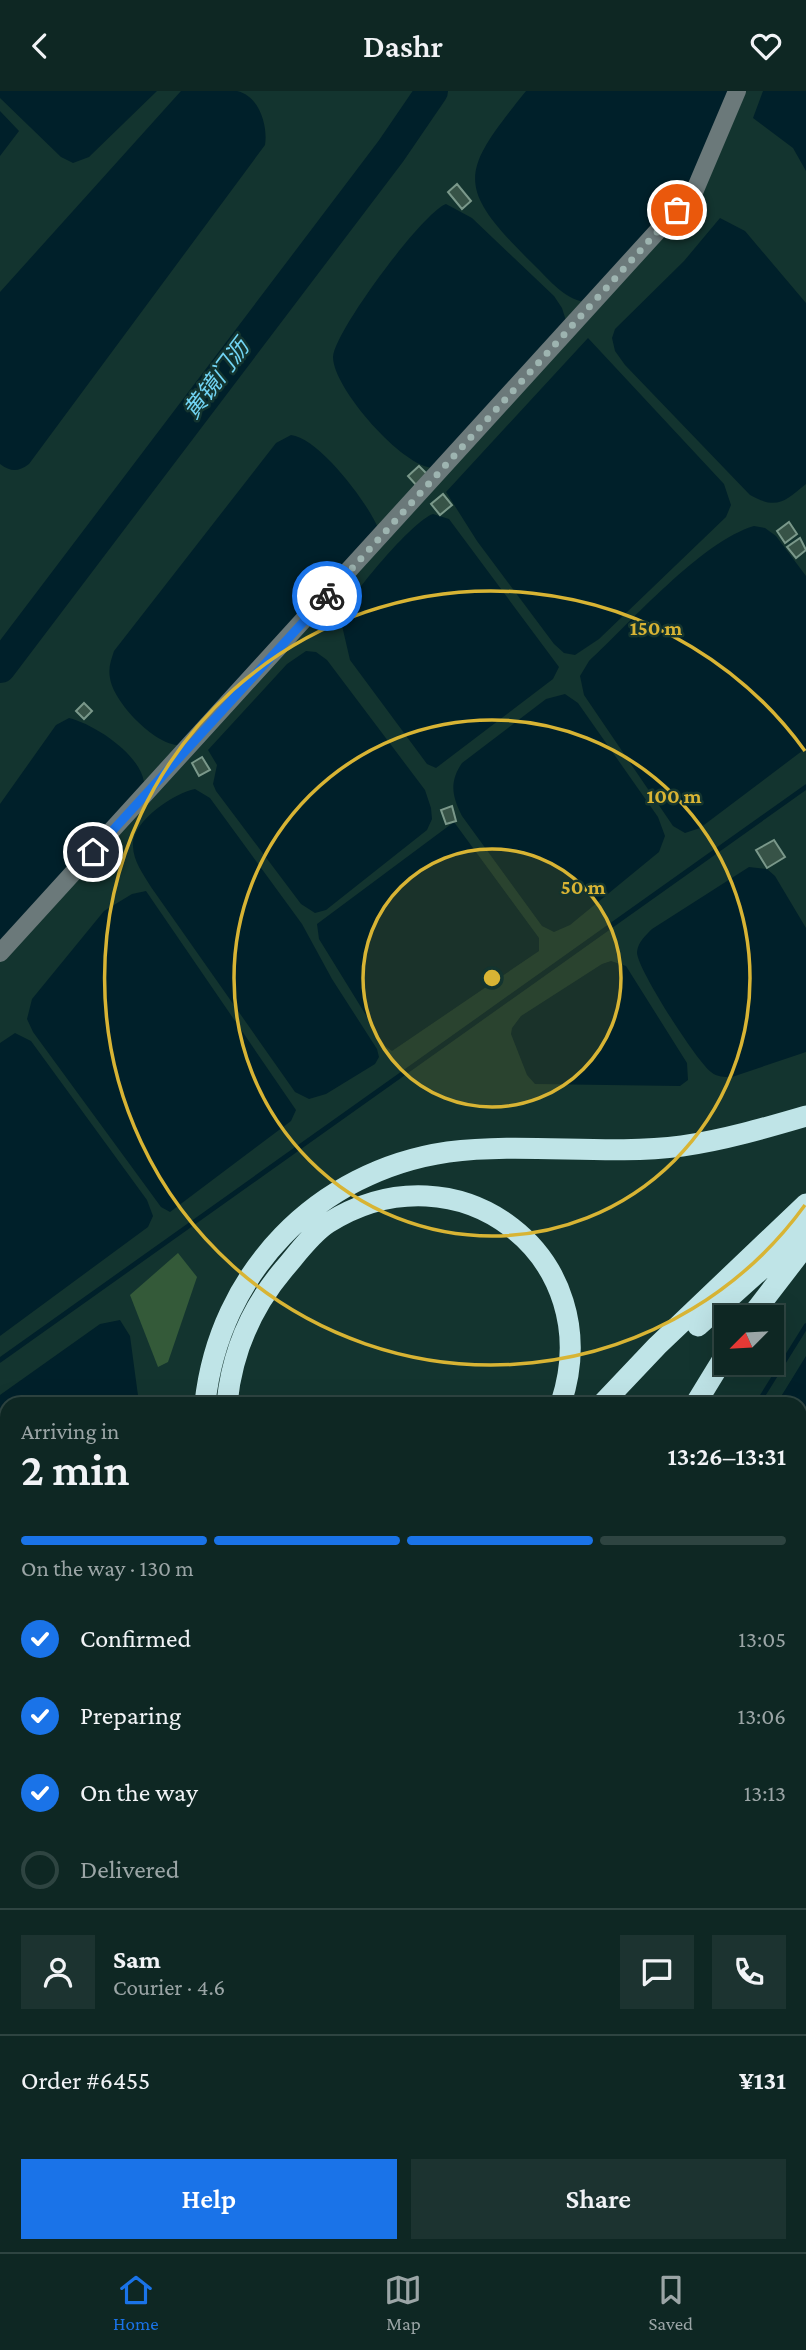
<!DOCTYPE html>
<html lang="en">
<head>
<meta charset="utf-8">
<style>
  body { margin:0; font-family:"Crimson Pro","Noto Sans SC",serif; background:#1c3330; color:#f1f3f6; height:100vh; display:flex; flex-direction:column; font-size:26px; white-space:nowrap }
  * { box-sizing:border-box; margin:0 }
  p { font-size:23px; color:#9ba5a6 }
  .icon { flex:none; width:38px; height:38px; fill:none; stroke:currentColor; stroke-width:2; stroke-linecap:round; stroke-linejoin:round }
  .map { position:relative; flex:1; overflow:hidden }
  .drawer { position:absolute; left:0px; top:1306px; width:807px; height:856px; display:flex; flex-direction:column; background:#0e2723; border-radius:21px 21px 0 0; box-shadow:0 7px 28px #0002,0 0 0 2px #2e4441 }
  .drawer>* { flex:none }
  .needle { width:46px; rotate:246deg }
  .controls { position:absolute; left:714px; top:1214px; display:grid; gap:14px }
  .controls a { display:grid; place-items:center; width:70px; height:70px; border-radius:0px; background:#0e2723; box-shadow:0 7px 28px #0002,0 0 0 2px #2e4441; font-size:35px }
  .pin { position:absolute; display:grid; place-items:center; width:60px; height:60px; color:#fff; margin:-30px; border:4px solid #fff; border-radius:50%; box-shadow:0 2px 7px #0007 }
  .courier { position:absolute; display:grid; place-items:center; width:70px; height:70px; margin:-35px; border:5px solid #1a73e8; border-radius:50%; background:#fff; color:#222; box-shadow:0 2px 9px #0007 }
  .summary em { font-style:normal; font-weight:600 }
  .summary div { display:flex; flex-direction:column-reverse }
  .summary { display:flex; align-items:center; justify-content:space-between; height:119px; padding:0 21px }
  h1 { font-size:46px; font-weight:600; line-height:52px }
  .bar { display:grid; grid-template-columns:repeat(4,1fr); gap:10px 7px; align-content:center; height:84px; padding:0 21px }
  .bar i { height:9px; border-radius:5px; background:#2e4441 }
  .bar .selected { background:#1a73e8 }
  .bar p { grid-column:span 4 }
  .line { display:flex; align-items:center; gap:18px; padding:0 21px; border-top:2px solid #2e4441 }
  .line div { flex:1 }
  .round { display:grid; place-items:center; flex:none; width:74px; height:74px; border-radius:0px; background:#1c3330 }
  ol { padding:0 21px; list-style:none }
  li { display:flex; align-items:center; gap:21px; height:77px }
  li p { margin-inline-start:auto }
  li .icon { padding:7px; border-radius:50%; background:#1a73e8; color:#fff; stroke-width:4 }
  li:last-child { color:#9ba5a6 }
  li i { width:38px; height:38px; border:4px solid #2e4441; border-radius:50% }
  .action { display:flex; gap:14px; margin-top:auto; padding:14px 21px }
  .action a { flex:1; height:80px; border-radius:0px; background:#1a73e8; color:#fff; font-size:28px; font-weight:600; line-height:80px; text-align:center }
  .action a+a { background:#1c3330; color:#f1f3f6 }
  header { display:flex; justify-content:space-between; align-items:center; height:91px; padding:0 21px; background:#0e2723; font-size:32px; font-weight:600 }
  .tab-bar { display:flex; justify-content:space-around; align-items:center; height:98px; border-top:2px solid #2e4441; background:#0e2723; font-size:19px; color:#9ba5a6 }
  .tab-bar a { display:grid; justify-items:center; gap:4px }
  .tab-bar .selected { color:#1a73e8 }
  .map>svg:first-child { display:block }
  .green { fill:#345a39 }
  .water { fill:#00202a }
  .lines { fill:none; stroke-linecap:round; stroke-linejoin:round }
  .stream { stroke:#00202a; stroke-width:5 }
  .river { stroke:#00202a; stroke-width:32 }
  .building { fill:#375347; stroke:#7a988a; stroke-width:2 }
  .minor { stroke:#6b797a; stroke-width:18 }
  .highway { stroke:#bfe4e7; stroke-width:21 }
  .done { stroke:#9db4b0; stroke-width:7; stroke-dasharray:0 12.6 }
  .route { stroke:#1a73e8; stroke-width:9 }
  .ring { fill:none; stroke:#d8b434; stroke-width:3.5 }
  .labels { text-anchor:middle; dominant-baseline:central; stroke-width:5; stroke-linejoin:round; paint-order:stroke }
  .water-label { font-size:23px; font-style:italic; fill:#71d4f3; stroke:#13342f }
  .centre { fill:#d8b434; stroke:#13342f; stroke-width:3.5 }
  .ring-label { font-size:21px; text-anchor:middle; font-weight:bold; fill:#d8b434; stroke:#13342f; stroke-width:5; stroke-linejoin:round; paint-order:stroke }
</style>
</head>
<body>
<header><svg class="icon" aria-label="back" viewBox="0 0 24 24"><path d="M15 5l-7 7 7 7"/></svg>Dashr<svg class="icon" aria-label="heart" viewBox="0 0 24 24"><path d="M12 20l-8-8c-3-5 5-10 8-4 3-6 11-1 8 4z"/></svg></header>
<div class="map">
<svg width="806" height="2161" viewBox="0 0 806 2161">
  <rect width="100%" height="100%" fill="#13342f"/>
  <!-- green -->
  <path class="green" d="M178,1162l19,24 -29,85 -10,5 -28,-72z"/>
  <!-- water -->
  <path class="water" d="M0,0h157l-68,66 -16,6 -12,-6 -61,-59z
    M181,0c18,0 39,0 56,0 23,5 31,36 28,54l-236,319c-11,8 -18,8 -29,0v-172z
    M526,0h214l-41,83 -114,128c-22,-3 -39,-26 -55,-41 -77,-76 -68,-90 -4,-170z
    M763,0h43v80l-13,-23 -40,-30z
    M0,20l19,20 -19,25z
    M446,113l26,14 82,78 8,12 6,19 -134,141c-31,0 -101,-80 -101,-111 1,-25 90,-145 113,-153z
    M720,127l25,13 61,72v181c-22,18 -29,26 -56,11l-125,-130 -10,-14 -3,-13 3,-9 69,-68z
    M588,247l136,146 7,21 -5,12 -127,122 -24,16 -11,-2 -10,-9 -77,-103 -31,-49z
    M291,344c28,3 77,68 87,93l-196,217c-25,3 -69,-43 -72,-67 -2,-10 1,-18 4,-27l162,-208z
    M433,423l16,5 110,148 -6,12 -117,89 -9,-4 -77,-104 -10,-43c11,-22 72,-96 93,-103z
    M754,435l11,2 11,8 30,40v172l-106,80 -15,5 -12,-7 -89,-131 -4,-19 9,-15c41,-38 113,-120 165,-135z
    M306,560l10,1 11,8 98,130 6,18 1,11 -5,11 -101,80 -11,3 -14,-9 -85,-113 -3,-7 4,-19 -9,-15 79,-86z
    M565,603l13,9 80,114 7,19 -6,16 -89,73 -16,7 -12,-6 -80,-110c-10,-20 -13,-34 0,-53l84,-64z
    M69,627c25,6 71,36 75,64l-144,165v-143l56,-79z
    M195,698l15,9 92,126 30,55 45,70 2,8 -4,7 -49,30 -17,5 -14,-7 -144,-205c-7,-12 -18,-26 -18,-41 -2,-24 41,-53 62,-57z
    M454,731l85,116v13l-147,100 -7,-5 -66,-107 -2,-15z
    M749,776l18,2 8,7 31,52v124l-74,25c-8,0 -15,0 -21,-5 -14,-10 -75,-105 -74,-120 1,-10 8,-16 15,-23z
    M146,800l150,219 -5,11 -121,91 -9,-5 -128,-175 -6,-13 5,-20 72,-88 28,-17z
    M611,870l15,5 61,97 1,17 -8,6 -145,-2 -8,-9 -16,-41 1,-6 9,-12 81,-52z
    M15,942l16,8 116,159 6,16 -5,11 -148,109v-293z
    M120,1229l10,16 9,67h-132v214l-7,2v-224l100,-71z
    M806,1265v117l-6,-9v-61h-23z
    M800,1437l6,6v202l-6,1z
    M0,1649l7,11v163l-7,5z
    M800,1706l6,9v243l-6,4z
    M7,1849v87l-7,-18v-64z
    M806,1974v128l-6,-10v-114z
    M293,2154h73l4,7h-82z
    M380,2154h275l2,4 -1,3h-272z"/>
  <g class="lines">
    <!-- stream -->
    <path class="stream" d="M0,1269l806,-573
      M758,1312l48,-77
      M800,1401l6,9
      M0,1600l7,11"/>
    <!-- river -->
    <path class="river" d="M0,576l391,-516 41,-60"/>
  </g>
  <!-- building -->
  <path class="building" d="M457,93l14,17 -9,8 -14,-17z
    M419,375l10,10 -11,11 -10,-11z
    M443,403l9,11 -12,10 -9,-11z
    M789,431l8,12 -12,9 -8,-12z
    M800,447l6,12 -10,8 -9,-11z
    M84,612l8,8 -8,8 -8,-8z
    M202,666l8,13 -11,6 -7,-13z
    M452,715l4,15 -10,3 -5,-14z
    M774,749l11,17 -18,11 -11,-18z"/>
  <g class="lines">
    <!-- minor -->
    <path class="minor" d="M0,862l695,-763 42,-99
      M0,2078l7,11
      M48,2154l3,7"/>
    <!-- highway -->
    <path class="highway" d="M750,1227l56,-73
      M698,1235l108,-97
      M205,1312c14,-130 112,-232 243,-251 78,-10 157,4 234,-6 42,-6 83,-18 124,-30
      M227,1312c5,-50 24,-95 57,-134 13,-15 27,-35 44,-46 131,-82 281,34 233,180
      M603,1312l54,-57 149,-142
      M696,1312l30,-49
      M723,2154l7,7
      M769,2154l5,7
      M172,2161l2,-7
      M193,2161l2,-7
      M216,2161l5,-7"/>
  </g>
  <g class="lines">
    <!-- done -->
    <path class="done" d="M327,505l350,-386"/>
    <!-- route -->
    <path class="route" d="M93,761l234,-256"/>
  </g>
  <!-- distance rings -->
  <circle cx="492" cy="887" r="129" fill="#d8b434" fill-opacity=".12"/>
  <g class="ring">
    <circle cx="492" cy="887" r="129"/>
    <circle cx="492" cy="887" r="258"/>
    <path d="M805 1114A387 387 0 1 1 805 660"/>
  </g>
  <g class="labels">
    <!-- water labels -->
    <g class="water-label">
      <text transform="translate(216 288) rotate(-53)">黄镜门沥</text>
    </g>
  </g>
  <circle cx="492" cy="887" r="10" class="centre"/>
  <g class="ring-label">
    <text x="656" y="544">150 m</text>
    <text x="674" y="712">100 m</text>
    <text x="583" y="803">50 m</text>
  </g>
</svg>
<div class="controls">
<a><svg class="needle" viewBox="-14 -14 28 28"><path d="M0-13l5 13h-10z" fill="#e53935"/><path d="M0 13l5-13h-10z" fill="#9ba5a6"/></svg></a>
</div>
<div class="pin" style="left:677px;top:119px;background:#ea580c"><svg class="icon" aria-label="bag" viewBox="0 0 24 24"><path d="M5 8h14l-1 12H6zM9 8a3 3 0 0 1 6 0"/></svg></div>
<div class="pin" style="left:93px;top:761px;background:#1f2937"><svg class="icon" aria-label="home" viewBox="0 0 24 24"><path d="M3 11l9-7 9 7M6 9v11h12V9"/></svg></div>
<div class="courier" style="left:327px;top:505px"><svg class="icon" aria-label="bike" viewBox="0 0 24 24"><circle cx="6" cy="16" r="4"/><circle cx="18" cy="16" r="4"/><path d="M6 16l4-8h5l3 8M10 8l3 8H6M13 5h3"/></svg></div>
<section class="drawer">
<div class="summary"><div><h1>2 min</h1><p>Arriving in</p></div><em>13:26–13:31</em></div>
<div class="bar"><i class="selected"></i><i class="selected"></i><i class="selected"></i><i></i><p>On the way · 130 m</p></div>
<ol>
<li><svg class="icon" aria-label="check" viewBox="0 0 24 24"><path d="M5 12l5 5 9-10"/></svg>Confirmed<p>13:05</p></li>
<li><svg class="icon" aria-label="check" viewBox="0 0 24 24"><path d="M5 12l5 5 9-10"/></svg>Preparing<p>13:06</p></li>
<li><svg class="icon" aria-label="check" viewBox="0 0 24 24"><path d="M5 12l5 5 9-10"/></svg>On the way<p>13:13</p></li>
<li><i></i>Delivered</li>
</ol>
<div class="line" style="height:126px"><a class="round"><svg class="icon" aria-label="person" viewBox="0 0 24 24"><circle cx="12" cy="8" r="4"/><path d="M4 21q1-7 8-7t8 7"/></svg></a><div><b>Sam</b><p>Courier · 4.6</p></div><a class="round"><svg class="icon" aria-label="chat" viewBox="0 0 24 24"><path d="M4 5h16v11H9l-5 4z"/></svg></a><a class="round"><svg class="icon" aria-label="phone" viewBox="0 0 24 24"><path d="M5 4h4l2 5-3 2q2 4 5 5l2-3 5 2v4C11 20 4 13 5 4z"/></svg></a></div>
<div class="line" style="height:91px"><div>Order #6455</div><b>¥131</b></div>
<div class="action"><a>Help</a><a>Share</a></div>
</section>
</div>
<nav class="tab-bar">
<a class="selected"><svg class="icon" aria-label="home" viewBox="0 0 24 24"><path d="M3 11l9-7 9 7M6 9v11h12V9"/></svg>Home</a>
<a><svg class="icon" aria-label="map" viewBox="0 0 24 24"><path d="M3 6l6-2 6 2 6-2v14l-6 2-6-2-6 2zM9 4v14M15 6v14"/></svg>Map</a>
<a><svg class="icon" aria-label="saved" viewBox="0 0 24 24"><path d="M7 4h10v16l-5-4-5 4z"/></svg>Saved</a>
</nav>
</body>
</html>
